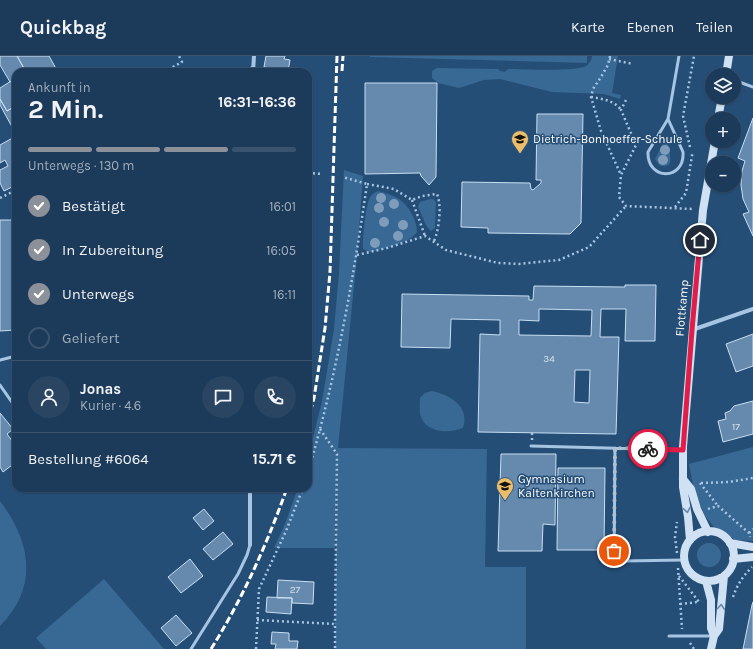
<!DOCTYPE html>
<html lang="de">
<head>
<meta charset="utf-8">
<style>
  body { margin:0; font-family:Karla,sans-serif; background:#294562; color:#f1f3f6; height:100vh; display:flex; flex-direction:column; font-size:15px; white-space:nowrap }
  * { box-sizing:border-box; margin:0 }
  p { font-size:13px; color:#a0adba }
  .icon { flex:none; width:22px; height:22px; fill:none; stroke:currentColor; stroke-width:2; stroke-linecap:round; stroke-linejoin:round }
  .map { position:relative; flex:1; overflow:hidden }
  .side { position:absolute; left:12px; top:12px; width:300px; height:424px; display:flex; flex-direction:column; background:#1c3a59; border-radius:12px; box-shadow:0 1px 3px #0004,0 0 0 1px #3a546f }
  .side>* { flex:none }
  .controls { position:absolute; left:705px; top:12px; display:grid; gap:8px }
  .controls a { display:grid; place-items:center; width:36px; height:36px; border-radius:50%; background:#1c3a59; box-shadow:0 1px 3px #0004,0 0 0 1px #3a546f; font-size:20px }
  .pin { position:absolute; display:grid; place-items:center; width:34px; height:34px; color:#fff; margin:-17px; border:2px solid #fff; border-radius:50%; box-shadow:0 1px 4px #0007 }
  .courier { position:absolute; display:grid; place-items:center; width:40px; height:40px; margin:-20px; border:3px solid #e11d48; border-radius:50%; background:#fff; color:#222; box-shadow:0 1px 5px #0007 }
  .headline em { font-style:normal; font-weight:700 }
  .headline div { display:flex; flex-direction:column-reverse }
  .headline { display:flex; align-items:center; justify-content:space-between; height:68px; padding:0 16px }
  h1 { font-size:26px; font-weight:700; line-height:30px }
  .bar { display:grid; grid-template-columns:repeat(4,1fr); gap:6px 4px; align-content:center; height:48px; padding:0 16px }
  .bar i { height:5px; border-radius:3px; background:#3a546f }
  .bar .on { background:#8c9099 }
  .bar p { grid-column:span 4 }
  .line { display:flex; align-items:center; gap:10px; padding:0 16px; border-top:1px solid #3a546f }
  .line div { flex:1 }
  .round { display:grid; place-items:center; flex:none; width:42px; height:42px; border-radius:21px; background:#294562 }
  ol { padding:0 16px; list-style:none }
  li { display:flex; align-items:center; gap:12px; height:44px }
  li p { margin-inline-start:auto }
  li .icon { padding:4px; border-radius:50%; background:#8c9099; color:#fff; stroke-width:4 }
  li:last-child { color:#a0adba }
  li i { width:22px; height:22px; border:2px solid #3a546f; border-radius:50% }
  header { display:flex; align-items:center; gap:24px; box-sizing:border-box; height:56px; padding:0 20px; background:#1c3a59; border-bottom:1px solid #3a546f }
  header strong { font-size:19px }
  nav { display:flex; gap:22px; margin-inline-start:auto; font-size:14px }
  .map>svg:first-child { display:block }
  .green { fill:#386894 }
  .building { fill:#658aae; stroke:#c8def2; fill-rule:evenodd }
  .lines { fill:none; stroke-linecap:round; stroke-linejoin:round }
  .path { stroke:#a6c5e3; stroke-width:2.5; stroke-dasharray:2 3; stroke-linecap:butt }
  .lane { stroke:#a6c5e3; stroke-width:3 }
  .street { stroke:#a6c5e3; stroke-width:4 }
  .secondary { stroke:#cfe1f3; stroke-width:8 }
  .rail { stroke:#fff; stroke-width:3; stroke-dasharray:7 3; stroke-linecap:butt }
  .tree { fill:#7f9dbb }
  .oneway { stroke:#6989a9 }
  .done { stroke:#b3c1cf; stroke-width:4; stroke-dasharray:0 7.2 }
  .route { stroke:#e11d48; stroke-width:5 }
  .labels { text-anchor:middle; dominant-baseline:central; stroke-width:3; stroke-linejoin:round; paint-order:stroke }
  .number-label { font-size:10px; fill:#d8e2eb }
  .poi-label { font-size:12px; fill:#fff; stroke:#254e77; text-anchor:start }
  .street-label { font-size:12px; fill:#fff; stroke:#254e77 }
</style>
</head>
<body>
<header>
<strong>Quickbag</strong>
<nav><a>Karte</a><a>Ebenen</a><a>Teilen</a></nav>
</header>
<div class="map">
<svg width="753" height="593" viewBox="0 0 753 593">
  <rect width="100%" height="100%" fill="#254e77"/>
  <!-- green -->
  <path class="green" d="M370,0h217v7l-217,-6z
    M592,0h26l-6,37 9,2 -1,4 -16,-5 -52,-2 -52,-13 -16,1 -25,8 -21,-5 -6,-5v-7l5,-3 61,1 2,2 5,1 3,-3c15,0 67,3 78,-3 3,-2 6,-6 6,-10z
    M663,87h3l2,2c2,9 7,26 -9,20l-4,-6z
    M344,114l19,6 -6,79 -19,193 149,1 -2,118h41v82h-191l2,-191 -2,90h-61l11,-24 13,-36h10v-30l14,-57 12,-72 5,-56z
    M378,135c7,2 15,4 21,8 10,7 18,21 18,33 -7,11 -34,17 -47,20l-7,-3c-1,-9 3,-45 7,-52 2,-3 5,-5 8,-6z
    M430,143h3l3,3 -1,23v3l-4,3 -4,-4 -9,-20 2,-5z
    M432,335c18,4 38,15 31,37 -13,5 -35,6 -42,-11 -2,-5 -1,-13 -1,-19l5,-5z
    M753,391v94l-18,-1 -10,-8 -11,-5 -9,-11 -11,-26 -5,-26z
    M0,445c31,41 39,86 0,125z
    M697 499a12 12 0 1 1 24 0a12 12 0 1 1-24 0Z
    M104,523l60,70h-118l-10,-11z"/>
  <!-- building -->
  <path class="building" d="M0,0h17l9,16h-10v6l-6,4 -10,-17z
    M17,0h32l9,16h-32z
    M266,0h19l-1,3 6,1 -2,11 -24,-4z
    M16,22v28l-9,5 -7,-12v-11z
    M365,27h72l-1,94 -7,8 -8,-9 -1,-3 -55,1z
    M0,43l7,12 8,-5 1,1v27l-16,-29z
    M537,58h46l-2,109 -11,11 -82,-1v-5l-27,-1 1,-45 68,1 1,6 2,1 8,-7v-3h-5z
    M753,62v118l-10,-22 6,-2 -6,-13 -2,-14 1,-14 3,-10 -7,-3z
    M16,80v49l-12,6 -4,-8v-13l8,-4 -3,-6 -5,3v-18z
    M0,164h16v110l-16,1z
    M625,229h31l-1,56h-30l1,-32h-25l-1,28h19l-3,97 -138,-2 2,-98 20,1v-15l-49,-1 -1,29 -49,-1 1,-53 127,2v4h4l1,-14 91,1zM539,253l53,1 -1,26 -72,-1v-15l20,1zM575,314h15l-1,33 -15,-1z
    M753,278v32l-17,6 -10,-28z
    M753,345v33l-30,8 -5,-21 8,-2 -1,-6 5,-2 4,-5z
    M0,357l13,16 -6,5 9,12v16l-13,10 -3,-5z
    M501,398h55l-1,71 -12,-1 -1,27h-44z
    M558,412h47l-1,82h-47z
    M204,453l10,12 -11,9 -10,-12z
    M223,476l10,12 -20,16 -10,-11z
    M190,503l13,17 -22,17 -13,-16z
    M278,524l36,2 -1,22 -21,-1v-5h-15z
    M267,541l25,1 -1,16 -25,-2z
    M753,546v47h-10l9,-44z
    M176,559l16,18 -16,13 -15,-18z
    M272,576l17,1v8h9l-1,8h-22l1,-5h-5z"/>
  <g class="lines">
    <!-- path -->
    <path class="path" d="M610,0l-2,9 -7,12 -8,12 -2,8 10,34 20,44
      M609,3l24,5
      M164,16l18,-10 -3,-6
      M591,41c11,2 23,3 30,13
      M626,44l-5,10 15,35 -15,30 -2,22 7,9 67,3
      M690,91l-7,-31 11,-60
      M308,117l14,1
      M367,128l27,5 18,11 10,-4 15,-2c5,12 2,36 -3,47
      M0,142l16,-8
      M412,144l13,36
      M675,151l11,-14 6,-37v-4
      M357,199l30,-7 38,-12 21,14 52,13 21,1 40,-4 30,-13 37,-41
      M320,373l17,25 -2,170
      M532,384v-7
      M308,416c28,-94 45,-191 59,-288l-24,-7
      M700,427l18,23
      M701,427l28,-1 24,-4
      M708,453l10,-3 31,27 1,4
      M749,477l4,-4
      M677,497l-2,-16 2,-15
      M678,512l4,61
      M679,520l20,26 2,-1
      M733,541c4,-12 10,-21 19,-30
      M680,548l18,-2
      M257,564l78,4v25
      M690,587l4,6
      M256,593l3,-60 27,-58 17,-43"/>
    <!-- lane -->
    <path class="lane" d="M245,16l8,-5
      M734,24l19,7
      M668,63l15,33c2,29 -36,29 -35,0l20,-33 11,-63
      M0,304l16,-4
      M0,329l16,23
      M531,390l150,4
      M615,392l-1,118 9,-5 61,-1
      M669,580h43
      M191,593l47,-75 9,-19 3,-10"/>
    <!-- street -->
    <path class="street" d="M253,16l1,-16
      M692,274l61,-21
      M250,489v-57"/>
    <!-- secondary -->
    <path class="secondary" d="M726,19l3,-19
      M718,63l4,-22
      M683,423l8,10 6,20 11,23
      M684 500a25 25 0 1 1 50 0a25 25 0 1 1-50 0Z
      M690,484l-2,-23 -5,-30v-40l20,-237 12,-69
      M730,487l23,4
      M733,503l20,-2
      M706,525l5,19v28l3,8
      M711,593l3,-13 5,-7 5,-53"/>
    <!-- rail -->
    <path class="rail" d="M342,15l1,-15
      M308,365l6,-23 11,-70 5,-56 7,-216
      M211,593c32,-51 56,-105 76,-161"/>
  </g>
  <!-- trees -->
  <g class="tree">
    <circle cx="665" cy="94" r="5"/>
    <circle cx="663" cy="104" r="5"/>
    <circle cx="381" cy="142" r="5"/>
    <circle cx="394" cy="148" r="5"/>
    <circle cx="379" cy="152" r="5"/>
    <circle cx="384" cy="166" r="5"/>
    <circle cx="403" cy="169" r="5"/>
    <circle cx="398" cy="180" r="5"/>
    <circle cx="375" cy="187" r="5"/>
  </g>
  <!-- one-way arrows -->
  <defs><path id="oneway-chevron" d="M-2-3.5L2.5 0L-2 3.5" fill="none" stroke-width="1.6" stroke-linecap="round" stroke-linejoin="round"/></defs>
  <g class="oneway">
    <use href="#oneway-chevron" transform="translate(687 454) rotate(80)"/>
    <use href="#oneway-chevron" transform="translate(721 551) rotate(-85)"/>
  </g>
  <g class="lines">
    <!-- done -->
    <path class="done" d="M614,495l1,-103 33,1"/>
    <!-- route -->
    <path class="route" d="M648,393l35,1 9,-120 8,-90"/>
  </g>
  <!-- icons -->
  <defs>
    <g id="school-pin" transform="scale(0.9)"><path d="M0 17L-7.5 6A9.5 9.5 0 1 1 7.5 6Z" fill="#ecbe6b" stroke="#254e77"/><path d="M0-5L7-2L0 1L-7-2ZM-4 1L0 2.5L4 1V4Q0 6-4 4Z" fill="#111"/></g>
  </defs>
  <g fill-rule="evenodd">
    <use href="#school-pin" x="520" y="83"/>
    <use href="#school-pin" x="505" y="430"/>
  </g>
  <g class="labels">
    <!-- number labels -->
    <g class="number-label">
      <text x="549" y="303">34</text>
      <text x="736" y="371">17</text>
      <text x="295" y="534">27</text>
    </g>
    <!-- poi labels -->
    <g class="poi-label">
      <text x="533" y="83">Dietrich-Bonhoeffer-Schule</text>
      <text x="518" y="423">Gymnasium<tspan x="518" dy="14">Kaltenkirchen</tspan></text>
    </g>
    <!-- street labels -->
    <g class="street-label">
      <text transform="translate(682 252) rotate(-85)">Flottkamp</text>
    </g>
  </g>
</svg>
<div class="controls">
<a><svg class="icon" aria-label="layers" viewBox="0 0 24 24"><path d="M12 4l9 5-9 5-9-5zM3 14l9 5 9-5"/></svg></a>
<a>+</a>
<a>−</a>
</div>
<div class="pin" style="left:614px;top:495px;background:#ea580c"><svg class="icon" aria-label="bag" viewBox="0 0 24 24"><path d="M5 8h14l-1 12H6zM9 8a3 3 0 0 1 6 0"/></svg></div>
<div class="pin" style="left:700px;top:184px;background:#1f2937"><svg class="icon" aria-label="home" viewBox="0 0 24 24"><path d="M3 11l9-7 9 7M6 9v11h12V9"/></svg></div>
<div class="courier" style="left:648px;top:393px"><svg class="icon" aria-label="bike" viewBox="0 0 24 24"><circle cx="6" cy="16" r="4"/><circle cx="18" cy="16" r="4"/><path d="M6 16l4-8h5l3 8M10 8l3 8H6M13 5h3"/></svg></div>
<section class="side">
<div class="headline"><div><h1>2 Min.</h1><p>Ankunft in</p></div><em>16:31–16:36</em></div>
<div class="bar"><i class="on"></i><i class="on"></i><i class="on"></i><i></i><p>Unterwegs · 130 m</p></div>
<ol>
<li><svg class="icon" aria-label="check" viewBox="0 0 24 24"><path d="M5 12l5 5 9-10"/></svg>Bestätigt<p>16:01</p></li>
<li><svg class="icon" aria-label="check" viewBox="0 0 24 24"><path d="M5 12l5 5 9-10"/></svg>In Zubereitung<p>16:05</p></li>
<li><svg class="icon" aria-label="check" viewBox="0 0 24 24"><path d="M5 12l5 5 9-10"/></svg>Unterwegs<p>16:11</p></li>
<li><i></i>Geliefert</li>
</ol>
<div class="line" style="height:72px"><a class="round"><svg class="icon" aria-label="person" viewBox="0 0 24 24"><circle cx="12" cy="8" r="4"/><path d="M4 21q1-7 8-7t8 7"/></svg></a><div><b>Jonas</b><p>Kurier · 4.6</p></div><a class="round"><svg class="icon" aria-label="chat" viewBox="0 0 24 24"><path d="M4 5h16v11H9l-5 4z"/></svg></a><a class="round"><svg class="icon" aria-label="phone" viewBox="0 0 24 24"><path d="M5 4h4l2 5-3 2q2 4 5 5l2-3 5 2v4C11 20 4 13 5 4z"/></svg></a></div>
<div class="line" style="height:52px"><div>Bestellung #6064</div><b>15.71 €</b></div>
</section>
</div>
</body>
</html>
